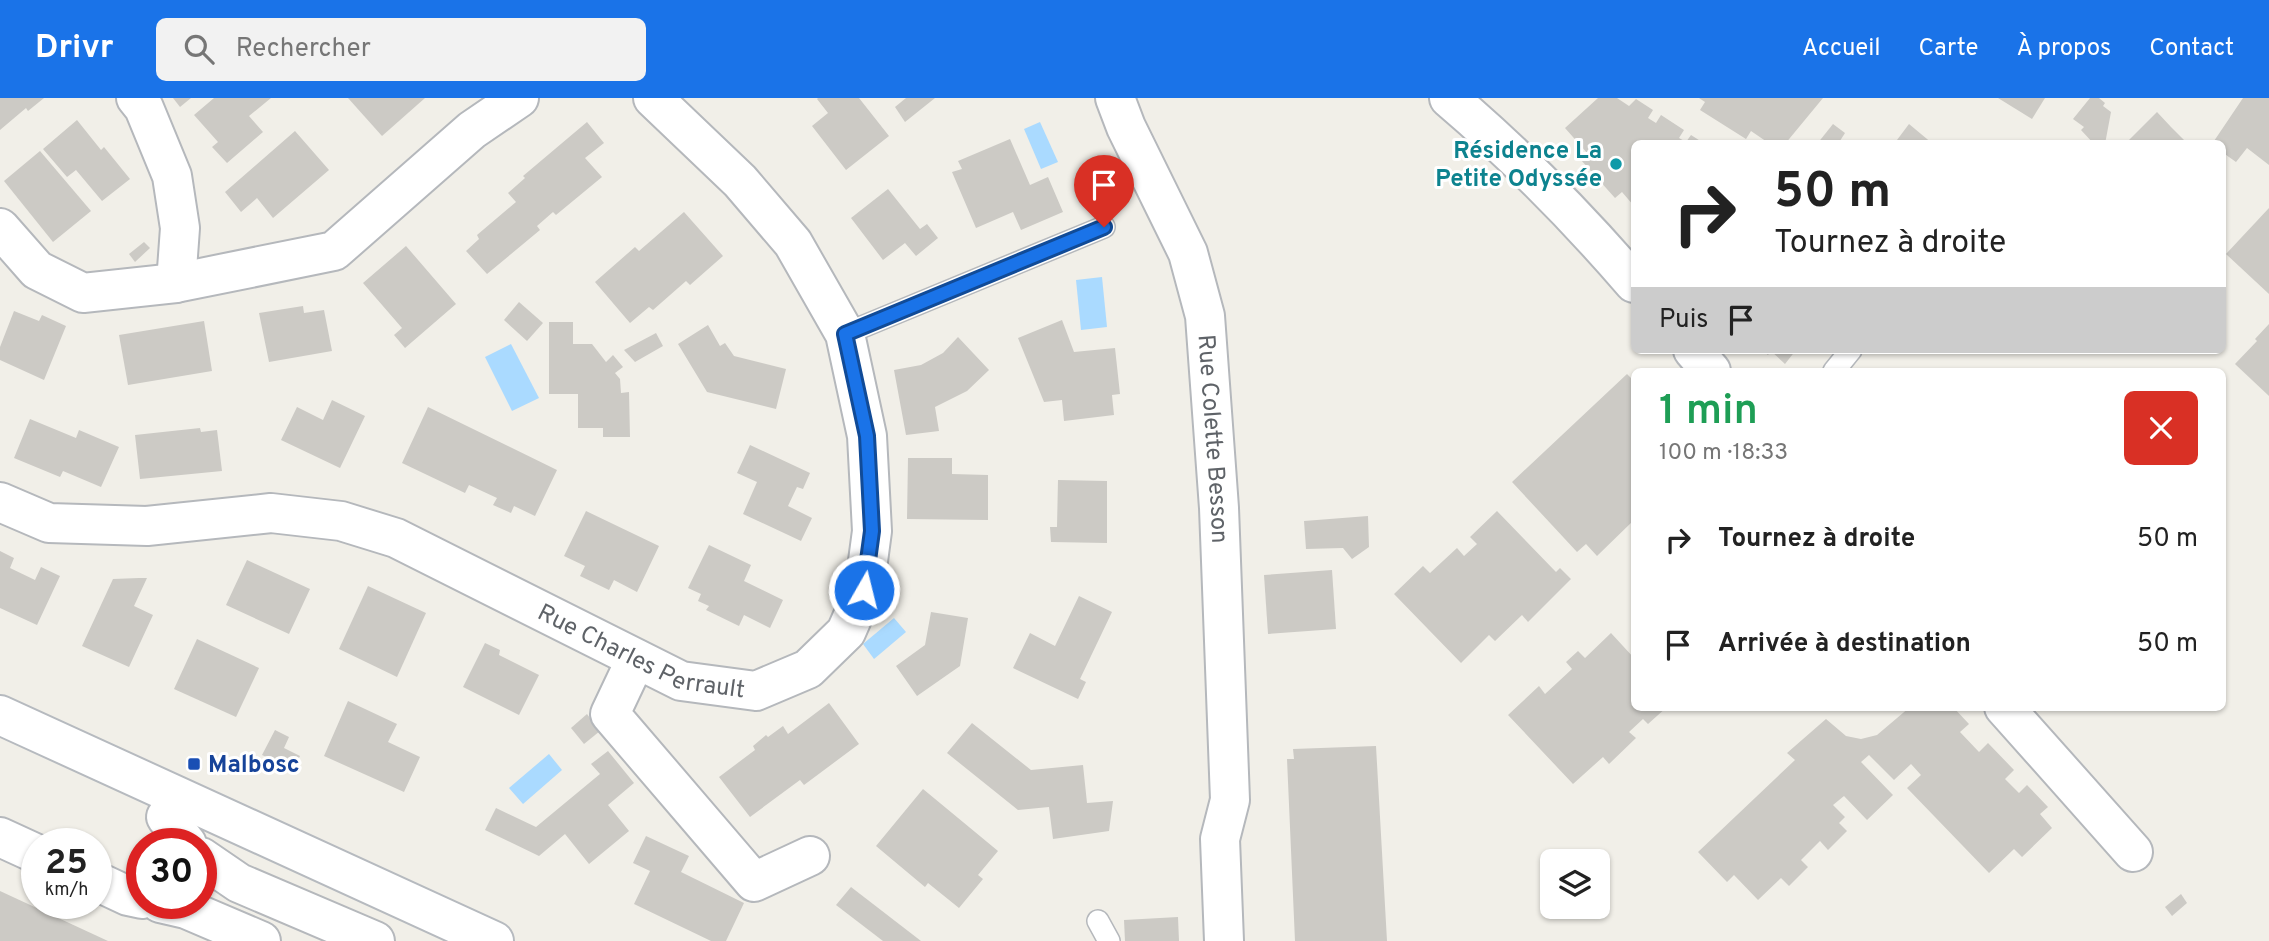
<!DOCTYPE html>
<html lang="fr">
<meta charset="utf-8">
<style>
:root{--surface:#fff;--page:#f2f2f2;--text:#222;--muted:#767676;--accent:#1a73e8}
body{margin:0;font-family:Overpass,sans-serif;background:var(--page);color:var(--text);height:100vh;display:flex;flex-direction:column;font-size:26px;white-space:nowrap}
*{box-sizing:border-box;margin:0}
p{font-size:23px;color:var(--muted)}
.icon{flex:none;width:38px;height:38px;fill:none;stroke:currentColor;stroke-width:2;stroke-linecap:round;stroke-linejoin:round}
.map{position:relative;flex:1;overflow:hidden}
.panel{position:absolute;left:1631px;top:270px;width:595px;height:343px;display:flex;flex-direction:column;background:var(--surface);border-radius:10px;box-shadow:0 2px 5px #0004}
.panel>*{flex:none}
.top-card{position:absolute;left:1631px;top:42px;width:595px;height:214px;border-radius:10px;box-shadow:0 2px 5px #0004;background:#fff;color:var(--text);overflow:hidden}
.buttons{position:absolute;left:1540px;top:751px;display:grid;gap:14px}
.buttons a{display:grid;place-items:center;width:70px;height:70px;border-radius:10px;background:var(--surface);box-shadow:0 2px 5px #0004;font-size:35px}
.speed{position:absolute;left:21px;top:730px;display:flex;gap:14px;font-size:35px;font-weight:700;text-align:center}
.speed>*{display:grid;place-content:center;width:91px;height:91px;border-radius:50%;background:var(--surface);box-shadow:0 2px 5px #0004;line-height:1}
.speed small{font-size:18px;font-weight:400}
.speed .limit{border:10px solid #d22;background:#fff;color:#111}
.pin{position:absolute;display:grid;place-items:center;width:60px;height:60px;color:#fff;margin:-72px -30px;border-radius:50% 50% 50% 0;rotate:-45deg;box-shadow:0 0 7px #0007}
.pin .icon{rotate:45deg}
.me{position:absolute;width:77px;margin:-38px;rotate:8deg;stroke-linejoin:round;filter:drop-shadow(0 0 5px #0008)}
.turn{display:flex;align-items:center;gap:24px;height:147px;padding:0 28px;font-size:32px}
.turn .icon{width:91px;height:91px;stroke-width:2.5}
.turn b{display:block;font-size:49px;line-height:60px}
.then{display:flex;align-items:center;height:66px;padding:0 28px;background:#0003;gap:14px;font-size:26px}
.round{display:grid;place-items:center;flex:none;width:74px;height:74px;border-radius:10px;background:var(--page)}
.headline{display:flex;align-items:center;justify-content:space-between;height:119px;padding:0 28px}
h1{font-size:42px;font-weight:600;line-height:52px;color:#1e9e55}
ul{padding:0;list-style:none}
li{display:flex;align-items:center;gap:21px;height:105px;padding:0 28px}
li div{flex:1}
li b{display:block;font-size:26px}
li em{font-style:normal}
header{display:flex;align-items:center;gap:42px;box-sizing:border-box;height:98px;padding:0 35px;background:var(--accent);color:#fff}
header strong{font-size:33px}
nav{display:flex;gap:38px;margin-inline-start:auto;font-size:24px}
.search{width:490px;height:63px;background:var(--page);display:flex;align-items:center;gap:18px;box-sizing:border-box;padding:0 24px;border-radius:10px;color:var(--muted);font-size:26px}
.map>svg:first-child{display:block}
.water{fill:#aadaff}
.building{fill:#cccac5}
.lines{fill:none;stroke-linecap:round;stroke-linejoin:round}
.lane-casing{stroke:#b5b8bc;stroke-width:24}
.street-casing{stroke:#b5b8bc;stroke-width:42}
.secondary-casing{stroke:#b6babf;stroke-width:42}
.lane{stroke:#fff;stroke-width:21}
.street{stroke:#fff;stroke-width:38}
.secondary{stroke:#fff;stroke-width:38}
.route-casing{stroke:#114b97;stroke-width:18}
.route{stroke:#1a73e8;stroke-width:12}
.culture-dot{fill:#0f9aa8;stroke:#fff;stroke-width:2.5}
.transit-dot{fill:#1a4fb4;stroke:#fff;stroke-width:2.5}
.labels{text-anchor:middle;stroke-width:6;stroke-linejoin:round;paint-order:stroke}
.culture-label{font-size:24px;font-weight:bold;fill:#0d838f;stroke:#fff;text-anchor:end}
.street-label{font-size:24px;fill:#5f6368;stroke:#fff}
.transit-label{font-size:24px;font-weight:bold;fill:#164399;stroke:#fff;text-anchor:start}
</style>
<header>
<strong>Drivr</strong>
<div class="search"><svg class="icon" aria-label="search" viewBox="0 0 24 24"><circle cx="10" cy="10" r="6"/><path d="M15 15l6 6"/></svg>Rechercher</div>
<nav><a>Accueil</a><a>Carte</a><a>À propos</a><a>Contact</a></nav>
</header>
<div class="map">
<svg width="2269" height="843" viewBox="0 0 2269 843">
<rect width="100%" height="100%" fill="#f1efe8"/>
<g class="water">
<polygon points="1040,24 1058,64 1041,71 1024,31"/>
<polygon points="1102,179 1107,229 1081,232 1076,182"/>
<polygon points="511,246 539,300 512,313 485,259"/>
<polygon points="894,520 906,534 874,561 863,546"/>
<polygon points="549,656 562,672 523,706 509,690"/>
</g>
<g class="building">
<polygon points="0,0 44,0 28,13 26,10 0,32"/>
<polygon points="173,0 191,0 180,9"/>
<polygon points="214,0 271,0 249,18 263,34 227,65 212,49 218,44 194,17"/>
<polygon points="348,0 425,0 382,38"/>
<polygon points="818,0 859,0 889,38 846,72 812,28 828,15 817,1"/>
<polygon points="906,0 935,0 905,24 895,9"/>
<polygon points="1598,0 1617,0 1629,8 1636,1 1653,12 1648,20 1656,25 1661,17 1684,32 1679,40 1686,44 1691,37 1705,46 1634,46 1634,108 1622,94 1615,100 1581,62 1588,56 1565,30"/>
<polygon points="1699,0 1823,0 1785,46 1770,46 1751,33 1746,41 1700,12 1705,4"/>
<polygon points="1998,0 2045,0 2032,21"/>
<polygon points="2090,0 2099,0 2105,5 2103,8 2111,14 2105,46 2094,46 2081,32 2084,29 2073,21"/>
<polygon points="2243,0 2269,0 2269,67 2247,50 2236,64 2222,54 2222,46 2212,46"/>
<polygon points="2157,14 2171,29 2188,46 2132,46 2129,42"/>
<polygon points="77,22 101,52 104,49 130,81 102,103 76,72 67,79 43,51"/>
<polygon points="587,24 604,45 585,60 602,79 556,117 553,114 537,128 540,132 487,176 466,153 479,141 477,137 516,104 508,95 525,80 523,78"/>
<polygon points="1833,26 1845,35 1838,46 1817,46"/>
<polygon points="1909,26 1933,46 1894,46"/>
<polygon points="295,33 329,72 273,120 257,100 241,114 225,94"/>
<polygon points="1010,41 1030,87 1048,79 1063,114 1021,132 1013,114 976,130 952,74 962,71 958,63"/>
<polygon points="40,53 91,113 53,144 4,83"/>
<polygon points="888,91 920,131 927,126 938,140 916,158 905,145 883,162 851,120"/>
<polygon points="2269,110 2269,196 2226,156"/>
<polygon points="684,114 723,158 690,187 686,183 653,212 649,209 630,225 595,184 635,149 639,153"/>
<polygon points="144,144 150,150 135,164 129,156"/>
<polygon points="406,148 456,206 405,250 394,237 402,230 363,185"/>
<polygon points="519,204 543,225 527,243 504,222"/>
<polygon points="303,208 304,215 324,212 332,253 269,264 259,215"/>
<polygon points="14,213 39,223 42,217 66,228 44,282 0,262 0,249"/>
<polygon points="1062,222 1074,254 1115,250 1120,296 1112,297 1114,317 1064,323 1062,302 1044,304 1018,240"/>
<polygon points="204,223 212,273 128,287 119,237"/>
<polygon points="549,224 573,224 573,246 592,246 606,264 613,257 623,269 615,275 620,281 621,295 629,294 630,339 603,339 603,330 578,330 578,296 549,296"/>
<polygon points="2269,226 2269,298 2235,266 2257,243 2255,241"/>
<polygon points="708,227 720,248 725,245 734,258 786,271 776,311 707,294 678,246"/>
<polygon points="656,235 663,248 635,264 624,252"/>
<polygon points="958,239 989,272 967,293 935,309 939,333 906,337 894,272 921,267 943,255"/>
<polygon points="1761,252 1796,252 1785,266 1771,253 1768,257"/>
<polygon points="1627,276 1634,283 1634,422 1597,458 1586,446 1577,454 1512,384"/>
<polygon points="332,302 365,318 340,370 281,342 297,309 323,322"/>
<polygon points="428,309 557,372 535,418 514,408 511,415 493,407 497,400 469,387 465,395 402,365"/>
<polygon points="30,321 76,340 79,332 119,349 101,389 63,373 60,379 14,360"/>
<polygon points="200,330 201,334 217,332 222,373 140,381 135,337"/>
<polygon points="750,347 810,375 803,391 797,389 788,408 812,420 801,443 743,416 757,384 737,375"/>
<polygon points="908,360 952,360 952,376 988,377 988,422 907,421"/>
<polygon points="1058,382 1107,383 1107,445 1051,444 1050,429 1057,429"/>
<polygon points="586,413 659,448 637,494 614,482 609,492 580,478 585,468 564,458"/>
<polygon points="1497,413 1556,474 1560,470 1571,481 1528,524 1522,517 1495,543 1489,537 1461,565 1394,496 1423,468 1430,475 1457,450 1464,458 1477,446 1470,439"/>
<polygon points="1368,418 1369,449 1352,461 1343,450 1306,451 1304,423"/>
<polygon points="709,447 751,467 744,483 783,502 770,530 744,517 739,528 706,512 709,508 698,503 701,496 688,490"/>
<polygon points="0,453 14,460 10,470 35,482 41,469 60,478 37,527 0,510"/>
<polygon points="247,462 310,491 289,536 226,507"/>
<polygon points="1332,472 1336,531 1268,536 1264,477"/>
<polygon points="139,480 147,480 134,508 153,517 129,569 82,548 113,481"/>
<polygon points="368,488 426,515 397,579 339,551"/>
<polygon points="1079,498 1112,514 1080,581 1086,584 1078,601 1013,570 1030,535 1055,548"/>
<polygon points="931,514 968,520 960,568 917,598 896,568 925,547"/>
<polygon points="1611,535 1634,560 1634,609 1667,609 1648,626 1643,621 1629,634 1636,640 1609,666 1603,659 1573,686 1508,617 1539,588 1545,596 1572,571 1566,564 1578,553 1585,560"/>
<polygon points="197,541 259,570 236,619 174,591"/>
<polygon points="485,545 500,552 499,557 539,577 519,617 463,589"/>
<polygon points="348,603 397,626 388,644 420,659 404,694 324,658"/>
<polygon points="829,605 859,646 804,687 800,682 750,719 719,679 755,652 753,648 766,637 768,639 783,628 788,636"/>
<polygon points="1910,609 1953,609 1969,626 1960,634 1979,654 1988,645 2014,672 2005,681 2019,695 2027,687 2048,709 2040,716 2052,730 2022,759 2014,751 1989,775 1907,690 1921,677 1911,666 1894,682 1869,657 1861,664 1893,697 1867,722 1844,698 1833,707 1845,719 1839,725 1847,733 1828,752 1820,743 1801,762 1808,769 1789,788 1781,780 1758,802 1734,777 1727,784 1698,754 1795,662 1787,655 1826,621 1846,638 1861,641 1877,637"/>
<polygon points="587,616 600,633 584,646 571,630"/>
<polygon points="972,625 1031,672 1083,667 1087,705 1113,703 1109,733 1053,741 1049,709 1018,712 947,655"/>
<polygon points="275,632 289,639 284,650 300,658 293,671 262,657"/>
<polygon points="1376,648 1387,843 1295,843 1287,661 1294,661 1293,651"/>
<polygon points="608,653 634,685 608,707 629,733 589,766 565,736 539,758 485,732 496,710 536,729 600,676 591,666"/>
<polygon points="923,691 998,753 978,777 983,781 959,810 928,785 925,789 876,748"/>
<polygon points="646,738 689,758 681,774 744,805 726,843 711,843 634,806 650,773 633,765"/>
<polygon points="851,789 921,843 883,843 836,807"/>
<polygon points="0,793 108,843 0,843"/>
<polygon points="2181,796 2187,805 2172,818 2165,809"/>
<polygon points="1178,819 1179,843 1125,843 1124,822"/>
</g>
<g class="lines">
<defs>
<g id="lane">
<polyline points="845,236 1104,129"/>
<polyline points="1834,273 1851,252"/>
<polyline points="1098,823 1109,843"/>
</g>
<g id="street">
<polyline points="136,0 144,10 172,78 180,130 176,185"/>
<path id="s1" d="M1115,0L1126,29L1188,155L1205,218L1219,410L1230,702L1220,741L1224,843"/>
<path d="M1449,0C1516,57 1577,119 1634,185"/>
<polyline points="0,130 37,172 83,195 176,185 334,153 472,32 519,0"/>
<polyline points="1693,252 1711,273"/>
<path id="s2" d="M0,404L49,425L147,428L271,415L341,423L396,440L681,583L756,593L808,571L846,534L864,493L872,433L867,338L845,236L793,145L740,83L653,0"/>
<polyline points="636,561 610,616 754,784 810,758"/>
<polyline points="2004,609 2133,754"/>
<polyline points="166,719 187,746"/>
<polyline points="0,739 37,756"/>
<polyline points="201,759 239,785 375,843"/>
<polyline points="96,783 128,798 142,801"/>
<polyline points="160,805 186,811 261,843"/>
</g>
<polyline id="secondary" points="0,617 494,843"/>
</defs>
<use href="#lane" class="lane-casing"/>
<use href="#street" class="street-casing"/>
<use href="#secondary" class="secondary-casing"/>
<use href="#lane" class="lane"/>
<use href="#street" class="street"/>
<use href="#secondary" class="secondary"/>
</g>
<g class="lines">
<defs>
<polyline id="route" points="864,492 872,433 867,338 845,236 1104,129"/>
</defs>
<use href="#route" class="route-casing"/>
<use href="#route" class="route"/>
</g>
<circle class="culture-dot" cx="1616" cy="66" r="7"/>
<rect class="transit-dot" x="187" y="659" width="14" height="14" rx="3.5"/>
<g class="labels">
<g class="culture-label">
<text x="1602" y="60">Résidence La<tspan x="1602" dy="28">Petite Odyssée</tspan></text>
</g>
<g class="street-label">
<text dy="8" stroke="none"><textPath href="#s1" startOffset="360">Rue Colette Besson</textPath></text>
<text dy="8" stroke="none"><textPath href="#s2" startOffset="676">Rue Charles Perrault</textPath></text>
</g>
<g class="transit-label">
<text x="208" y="674">Malbosc</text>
</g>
</g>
</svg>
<div class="buttons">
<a><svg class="icon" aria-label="layers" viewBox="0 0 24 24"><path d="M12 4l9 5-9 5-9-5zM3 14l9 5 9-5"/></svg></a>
</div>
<div class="speed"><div>25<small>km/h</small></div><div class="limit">30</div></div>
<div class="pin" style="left:1104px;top:129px;background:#d93025"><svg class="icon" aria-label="arrive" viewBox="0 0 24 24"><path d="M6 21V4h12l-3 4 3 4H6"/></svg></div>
<svg class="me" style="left:864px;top:492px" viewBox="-20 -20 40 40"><circle r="17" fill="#1a73e8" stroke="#fff" stroke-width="3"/><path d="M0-11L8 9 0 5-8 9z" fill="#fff"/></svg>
<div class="top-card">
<div class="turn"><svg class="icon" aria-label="right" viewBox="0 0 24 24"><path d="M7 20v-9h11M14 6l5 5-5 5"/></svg><div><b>50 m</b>Tournez à droite</div></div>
<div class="then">Puis<svg class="icon" aria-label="arrive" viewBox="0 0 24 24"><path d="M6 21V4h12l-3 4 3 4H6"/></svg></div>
</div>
<section class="panel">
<div class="headline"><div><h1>1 min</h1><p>100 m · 18:33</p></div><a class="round" style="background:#d93025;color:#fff"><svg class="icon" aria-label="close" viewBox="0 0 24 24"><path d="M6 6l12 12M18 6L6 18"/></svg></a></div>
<ul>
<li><svg class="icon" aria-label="right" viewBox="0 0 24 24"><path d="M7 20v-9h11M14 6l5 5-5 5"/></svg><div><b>Tournez à droite</b></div><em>50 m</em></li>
<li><svg class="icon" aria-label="arrive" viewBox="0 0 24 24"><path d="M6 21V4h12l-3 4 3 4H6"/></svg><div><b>Arrivée à destination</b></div><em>50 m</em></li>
</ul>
</section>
</div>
